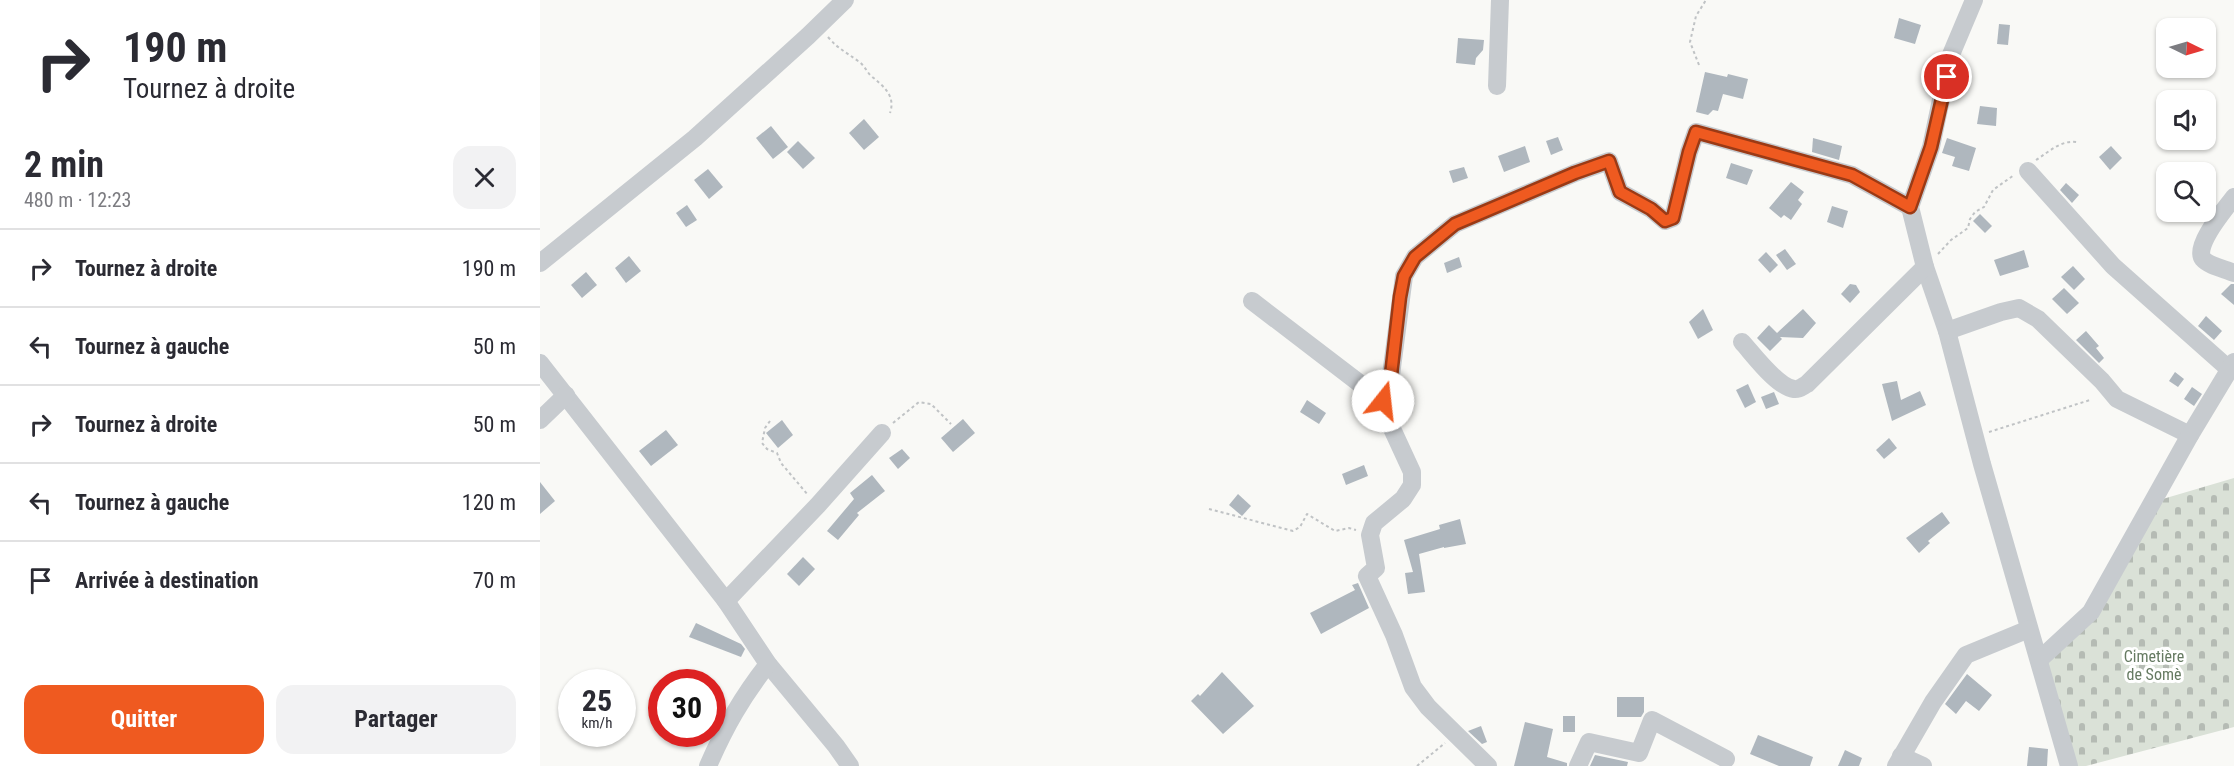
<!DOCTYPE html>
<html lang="fr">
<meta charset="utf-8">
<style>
:root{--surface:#fff;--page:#f2f2f3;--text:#2b2b33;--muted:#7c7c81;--line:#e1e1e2;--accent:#ef5a20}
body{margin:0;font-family:"Roboto Condensed",sans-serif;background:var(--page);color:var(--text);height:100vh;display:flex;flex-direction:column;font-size:22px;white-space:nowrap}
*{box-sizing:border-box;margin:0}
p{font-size:20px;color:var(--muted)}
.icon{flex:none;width:33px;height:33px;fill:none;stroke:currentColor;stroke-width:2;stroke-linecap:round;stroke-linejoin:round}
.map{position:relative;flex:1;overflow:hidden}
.side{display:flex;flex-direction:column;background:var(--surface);width:540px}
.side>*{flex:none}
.guide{background:#fff;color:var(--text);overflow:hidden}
.needle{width:39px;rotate:95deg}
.fabs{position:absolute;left:1616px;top:18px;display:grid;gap:12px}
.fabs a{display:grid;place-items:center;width:60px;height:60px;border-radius:12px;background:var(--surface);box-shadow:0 2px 4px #0004;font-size:30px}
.speed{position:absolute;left:18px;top:669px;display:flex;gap:12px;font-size:30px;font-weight:700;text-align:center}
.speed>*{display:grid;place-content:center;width:78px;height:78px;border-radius:50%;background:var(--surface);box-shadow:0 2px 4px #0004;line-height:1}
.speed small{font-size:15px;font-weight:400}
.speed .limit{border:9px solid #d22;background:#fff;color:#111}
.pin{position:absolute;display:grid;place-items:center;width:51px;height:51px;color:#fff;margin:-26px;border:3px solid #fff;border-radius:50%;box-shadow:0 2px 6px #0007}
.me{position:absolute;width:66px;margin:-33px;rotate:16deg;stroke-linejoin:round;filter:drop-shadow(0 0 4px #0008)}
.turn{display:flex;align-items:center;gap:21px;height:126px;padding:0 24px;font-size:27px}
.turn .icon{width:78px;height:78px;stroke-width:2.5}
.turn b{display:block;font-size:42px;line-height:51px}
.round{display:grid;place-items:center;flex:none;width:63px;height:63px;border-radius:18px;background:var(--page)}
.summary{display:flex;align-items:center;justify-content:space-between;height:102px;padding:0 24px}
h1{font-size:36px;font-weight:700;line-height:45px}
.cta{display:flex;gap:12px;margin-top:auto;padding:12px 24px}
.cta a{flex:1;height:69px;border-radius:18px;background:var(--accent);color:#fff;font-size:24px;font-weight:700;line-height:69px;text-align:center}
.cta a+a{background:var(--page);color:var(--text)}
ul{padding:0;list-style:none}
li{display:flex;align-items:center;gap:18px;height:78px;padding:0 24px;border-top:2px solid var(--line)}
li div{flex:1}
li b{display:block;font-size:22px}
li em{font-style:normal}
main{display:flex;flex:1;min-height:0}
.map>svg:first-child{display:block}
.cemetery{fill:url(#cemetery-stones)}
.building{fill:#afb7be}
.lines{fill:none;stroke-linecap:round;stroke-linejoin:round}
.path{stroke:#c0c3c5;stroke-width:2;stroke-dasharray:3 3;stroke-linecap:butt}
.minor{stroke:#c7cbcf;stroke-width:18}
.route-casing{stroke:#9b3a15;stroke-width:15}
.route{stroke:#ef5a20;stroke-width:10}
.labels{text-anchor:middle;stroke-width:6;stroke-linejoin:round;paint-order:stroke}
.park-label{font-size:16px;fill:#657a61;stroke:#fff}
</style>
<main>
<section class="side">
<div class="guide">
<div class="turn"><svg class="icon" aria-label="right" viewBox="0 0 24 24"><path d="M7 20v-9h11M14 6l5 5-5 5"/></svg><div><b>190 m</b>Tournez à droite</div></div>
</div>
<div class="summary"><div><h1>2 min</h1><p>480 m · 12:23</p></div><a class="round"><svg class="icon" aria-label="close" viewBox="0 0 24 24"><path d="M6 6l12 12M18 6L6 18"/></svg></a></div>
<ul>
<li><svg class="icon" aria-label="right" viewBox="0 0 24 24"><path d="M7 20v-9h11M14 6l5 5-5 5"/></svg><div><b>Tournez à droite</b></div><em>190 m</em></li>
<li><svg class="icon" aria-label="left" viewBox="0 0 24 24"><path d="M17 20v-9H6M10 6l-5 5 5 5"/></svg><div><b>Tournez à gauche</b></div><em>50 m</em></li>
<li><svg class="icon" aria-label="right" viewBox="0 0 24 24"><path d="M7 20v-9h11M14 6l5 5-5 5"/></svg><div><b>Tournez à droite</b></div><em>50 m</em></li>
<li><svg class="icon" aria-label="left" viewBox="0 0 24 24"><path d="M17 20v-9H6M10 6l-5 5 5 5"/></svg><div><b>Tournez à gauche</b></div><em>120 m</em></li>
<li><svg class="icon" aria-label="arrive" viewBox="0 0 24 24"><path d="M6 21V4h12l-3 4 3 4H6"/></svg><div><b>Arrivée à destination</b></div><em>70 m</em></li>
</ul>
<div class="cta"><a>Quitter</a><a>Partager</a></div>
</section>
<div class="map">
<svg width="1694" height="766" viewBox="0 0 1694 766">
<defs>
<pattern id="cemetery-stones" width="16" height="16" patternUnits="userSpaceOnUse" patternTransform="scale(1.5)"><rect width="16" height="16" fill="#dae1d7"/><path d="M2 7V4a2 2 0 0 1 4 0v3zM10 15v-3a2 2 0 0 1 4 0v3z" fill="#b5bbb4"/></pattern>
</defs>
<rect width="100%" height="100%" fill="#f9f9f6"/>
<polygon class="cemetery" points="1694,478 1694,727 1546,766 1535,766 1503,661 1552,613 1616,501"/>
<g class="building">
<polygon points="1359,18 1381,25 1375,44 1354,38"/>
<polygon points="1459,24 1470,25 1468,45 1457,44"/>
<polygon points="918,38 944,40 943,50 936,58 935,65 916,63"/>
<polygon points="1165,72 1187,77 1188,74 1208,79 1203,99 1183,94 1178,111 1173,110 1168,115 1156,112"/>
<polygon points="1440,106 1457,108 1456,126 1437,124"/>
<polygon points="324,119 339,137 324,150 309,133"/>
<polygon points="231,126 248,147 233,159 216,138"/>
<polygon points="1018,137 1023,150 1011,155 1006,141"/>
<polygon points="1273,138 1302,146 1299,160 1272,152"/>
<polygon points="1407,138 1436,148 1429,171 1412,166 1415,157 1402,153"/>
<polygon points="258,141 275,158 263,169 247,152"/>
<polygon points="985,146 990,162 964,172 958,156"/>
<polygon points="1571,146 1582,158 1570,170 1559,157"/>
<polygon points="1191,163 1213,170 1207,185 1186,178"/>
<polygon points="924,167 928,178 913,183 909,171"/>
<polygon points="168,169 183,187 169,199 154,180"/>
<polygon points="1251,182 1264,192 1258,200 1262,204 1251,220 1244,215 1241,218 1229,208"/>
<polygon points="1526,183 1539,195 1532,203 1520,190"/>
<polygon points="147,205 157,220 146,227 136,213"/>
<polygon points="1292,206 1308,211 1303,228 1287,222"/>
<polygon points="1440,214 1452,226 1445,233 1433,221"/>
<polygon points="1245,249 1256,264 1247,270 1236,255"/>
<polygon points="1484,250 1489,267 1460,276 1454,260"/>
<polygon points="1226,252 1238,265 1230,273 1218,260"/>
<polygon points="89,256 101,271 86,283 75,268"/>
<polygon points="919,257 922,267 907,273 904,263"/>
<polygon points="1533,266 1545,279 1534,290 1521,277"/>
<polygon points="46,272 57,285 42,298 31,285"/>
<polygon points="1310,284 1316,285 1320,292 1310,303 1301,294"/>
<polygon points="1691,284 1694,284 1694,305 1681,294"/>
<polygon points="1524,288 1539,303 1527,314 1512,299"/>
<polygon points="1163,309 1173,330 1158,339 1149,322"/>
<polygon points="1263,309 1276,323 1263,338 1240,337 1242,339 1230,351 1217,338 1229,325 1237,333"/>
<polygon points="1666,316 1682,331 1674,340 1658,326"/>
<polygon points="1546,331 1559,346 1556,348 1564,358 1559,363 1536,340"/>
<polygon points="1635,372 1644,379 1638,387 1629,381"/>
<polygon points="1357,381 1361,400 1380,391 1386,405 1352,421 1342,384"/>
<polygon points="1208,384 1216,402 1205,408 1196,390"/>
<polygon points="1652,387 1662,394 1654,406 1644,399"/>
<polygon points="1234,392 1239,404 1226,409 1221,397"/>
<polygon points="767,400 786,413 779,424 760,412"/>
<polygon points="423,419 435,433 413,452 401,438"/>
<polygon points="242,420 253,435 238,448 226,433"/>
<polygon points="126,430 138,445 111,466 99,451"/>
<polygon points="1349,438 1357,448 1344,459 1336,450"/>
<polygon points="362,449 370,458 358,469 349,458"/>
<polygon points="824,465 828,476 806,485 802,474"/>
<polygon points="332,475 345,491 317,513 319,515 298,540 287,531 314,499 310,493"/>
<polygon points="0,482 15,501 0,514"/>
<polygon points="698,494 711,506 702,516 689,505"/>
<polygon points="1402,512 1410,523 1388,541 1390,543 1379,553 1366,538"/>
<polygon points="920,519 926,544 904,548 904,547 879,554 885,592 868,594 865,573 873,572 864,540 900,529 899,525"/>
<polygon points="263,557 275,569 259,586 247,574"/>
<polygon points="818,583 829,608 781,634 770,613 815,590 812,585"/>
<polygon points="156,623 201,644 205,649 201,657 149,637"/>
<polygon points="682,672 714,706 683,734 651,701 658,694 660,696"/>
<polygon points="1427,674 1452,695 1439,711 1426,701 1416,714 1405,704"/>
<polygon points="1077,697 1104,697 1104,712 1101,717 1077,717"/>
<rect x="1023" y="716" width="12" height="16"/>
<polygon points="985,722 1013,729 1007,757 1027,763 1027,766 974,766"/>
<polygon points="941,726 947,742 942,744 928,731"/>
<polygon points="1218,735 1273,757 1270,766 1239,766 1210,754"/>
<polygon points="1489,747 1508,749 1507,766 1487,766"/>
<polygon points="1305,750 1322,758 1319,766 1298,766"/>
<polygon points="1055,755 1088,762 1087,766 1050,766"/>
</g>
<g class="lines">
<g class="path">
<path d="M288,37C298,49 306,52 318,61C323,64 326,70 330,75C343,86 356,95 350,113"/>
<polyline points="1159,65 1150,42 1156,16 1166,0"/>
<path d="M1496,160C1510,151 1521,140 1537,142"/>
<polyline points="1398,254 1411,240 1428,228 1430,219 1435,212 1444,207 1453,190 1474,175"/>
<polyline points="230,421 225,428 222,443 227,449 237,453 241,463 268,495"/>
<polyline points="353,423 379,402 391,404 411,424"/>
<polyline points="1449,432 1550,400"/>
<polyline points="669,509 753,531 760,527 767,514 795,531 809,528 816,530"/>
<polyline points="877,766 905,743"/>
</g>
<g class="minor">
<polyline points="1434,0 1410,57 1391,147 1370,207 1385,267 1407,331 1442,464 1529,766"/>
<polyline points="957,86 960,0"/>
<polyline points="1488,171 1573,266 1689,369"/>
<path d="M1694,197C1686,208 1653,246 1663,259C1669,266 1685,269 1694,273"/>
<polyline points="0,263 155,138 268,36 305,0"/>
<polyline points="712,301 827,389 848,420 872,472 872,485 863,499 834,523 830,535 836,568 827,576 854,635 873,687 888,707 948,766"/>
<polyline points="1407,331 1461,312 1479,308 1498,319 1562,381 1577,399 1650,435"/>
<path d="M1202,342C1213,354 1237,387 1254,389C1259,390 1263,386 1267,384L1385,267"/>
<polyline points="0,363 186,601 228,664 296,746 310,766"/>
<polyline points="842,408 851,375 864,276 875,257 915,224 1035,173 1069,161 1080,192 1111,209 1125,221 1133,218 1149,152 1156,132 1312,175 1370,207"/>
<polyline points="0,420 26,395"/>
<polyline points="186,601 278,505 342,433"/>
<polyline points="1499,660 1551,612 1650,435 1694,362"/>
<polyline points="1361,756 1383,766"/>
<path d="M168,766C185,727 202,697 228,664"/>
<polyline points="1038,766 1049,742 1099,753 1112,720 1186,759"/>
<polyline points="1356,766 1393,702 1426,655 1489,629"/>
</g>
</g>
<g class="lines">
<defs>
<polyline id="route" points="843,401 851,375 860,297 864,276 875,257 915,224 1035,173 1069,161 1080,192 1111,209 1125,221 1133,218 1149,152 1156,132 1312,175 1370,207 1391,147 1407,77"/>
</defs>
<use href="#route" class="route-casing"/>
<use href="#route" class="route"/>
</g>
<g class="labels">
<g class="park-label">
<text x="1614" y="662">Cimetière<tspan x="1614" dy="18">de Somè</tspan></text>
</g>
</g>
</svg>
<div class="fabs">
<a><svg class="needle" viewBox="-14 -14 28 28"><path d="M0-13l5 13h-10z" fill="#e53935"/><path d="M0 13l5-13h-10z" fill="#7c7c81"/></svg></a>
<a><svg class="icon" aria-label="sound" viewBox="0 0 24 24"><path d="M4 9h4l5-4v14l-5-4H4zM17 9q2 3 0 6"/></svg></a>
<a><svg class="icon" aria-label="search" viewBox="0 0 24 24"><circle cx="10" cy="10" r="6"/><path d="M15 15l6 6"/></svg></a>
</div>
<div class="speed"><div>25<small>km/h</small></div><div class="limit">30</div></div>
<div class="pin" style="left:1407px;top:77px;background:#d93025"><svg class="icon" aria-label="arrive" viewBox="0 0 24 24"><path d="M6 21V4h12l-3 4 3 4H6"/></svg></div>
<svg class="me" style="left:843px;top:401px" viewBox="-20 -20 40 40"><circle r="19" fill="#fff"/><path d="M0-13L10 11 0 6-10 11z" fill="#ef5a20"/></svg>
</div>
</main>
